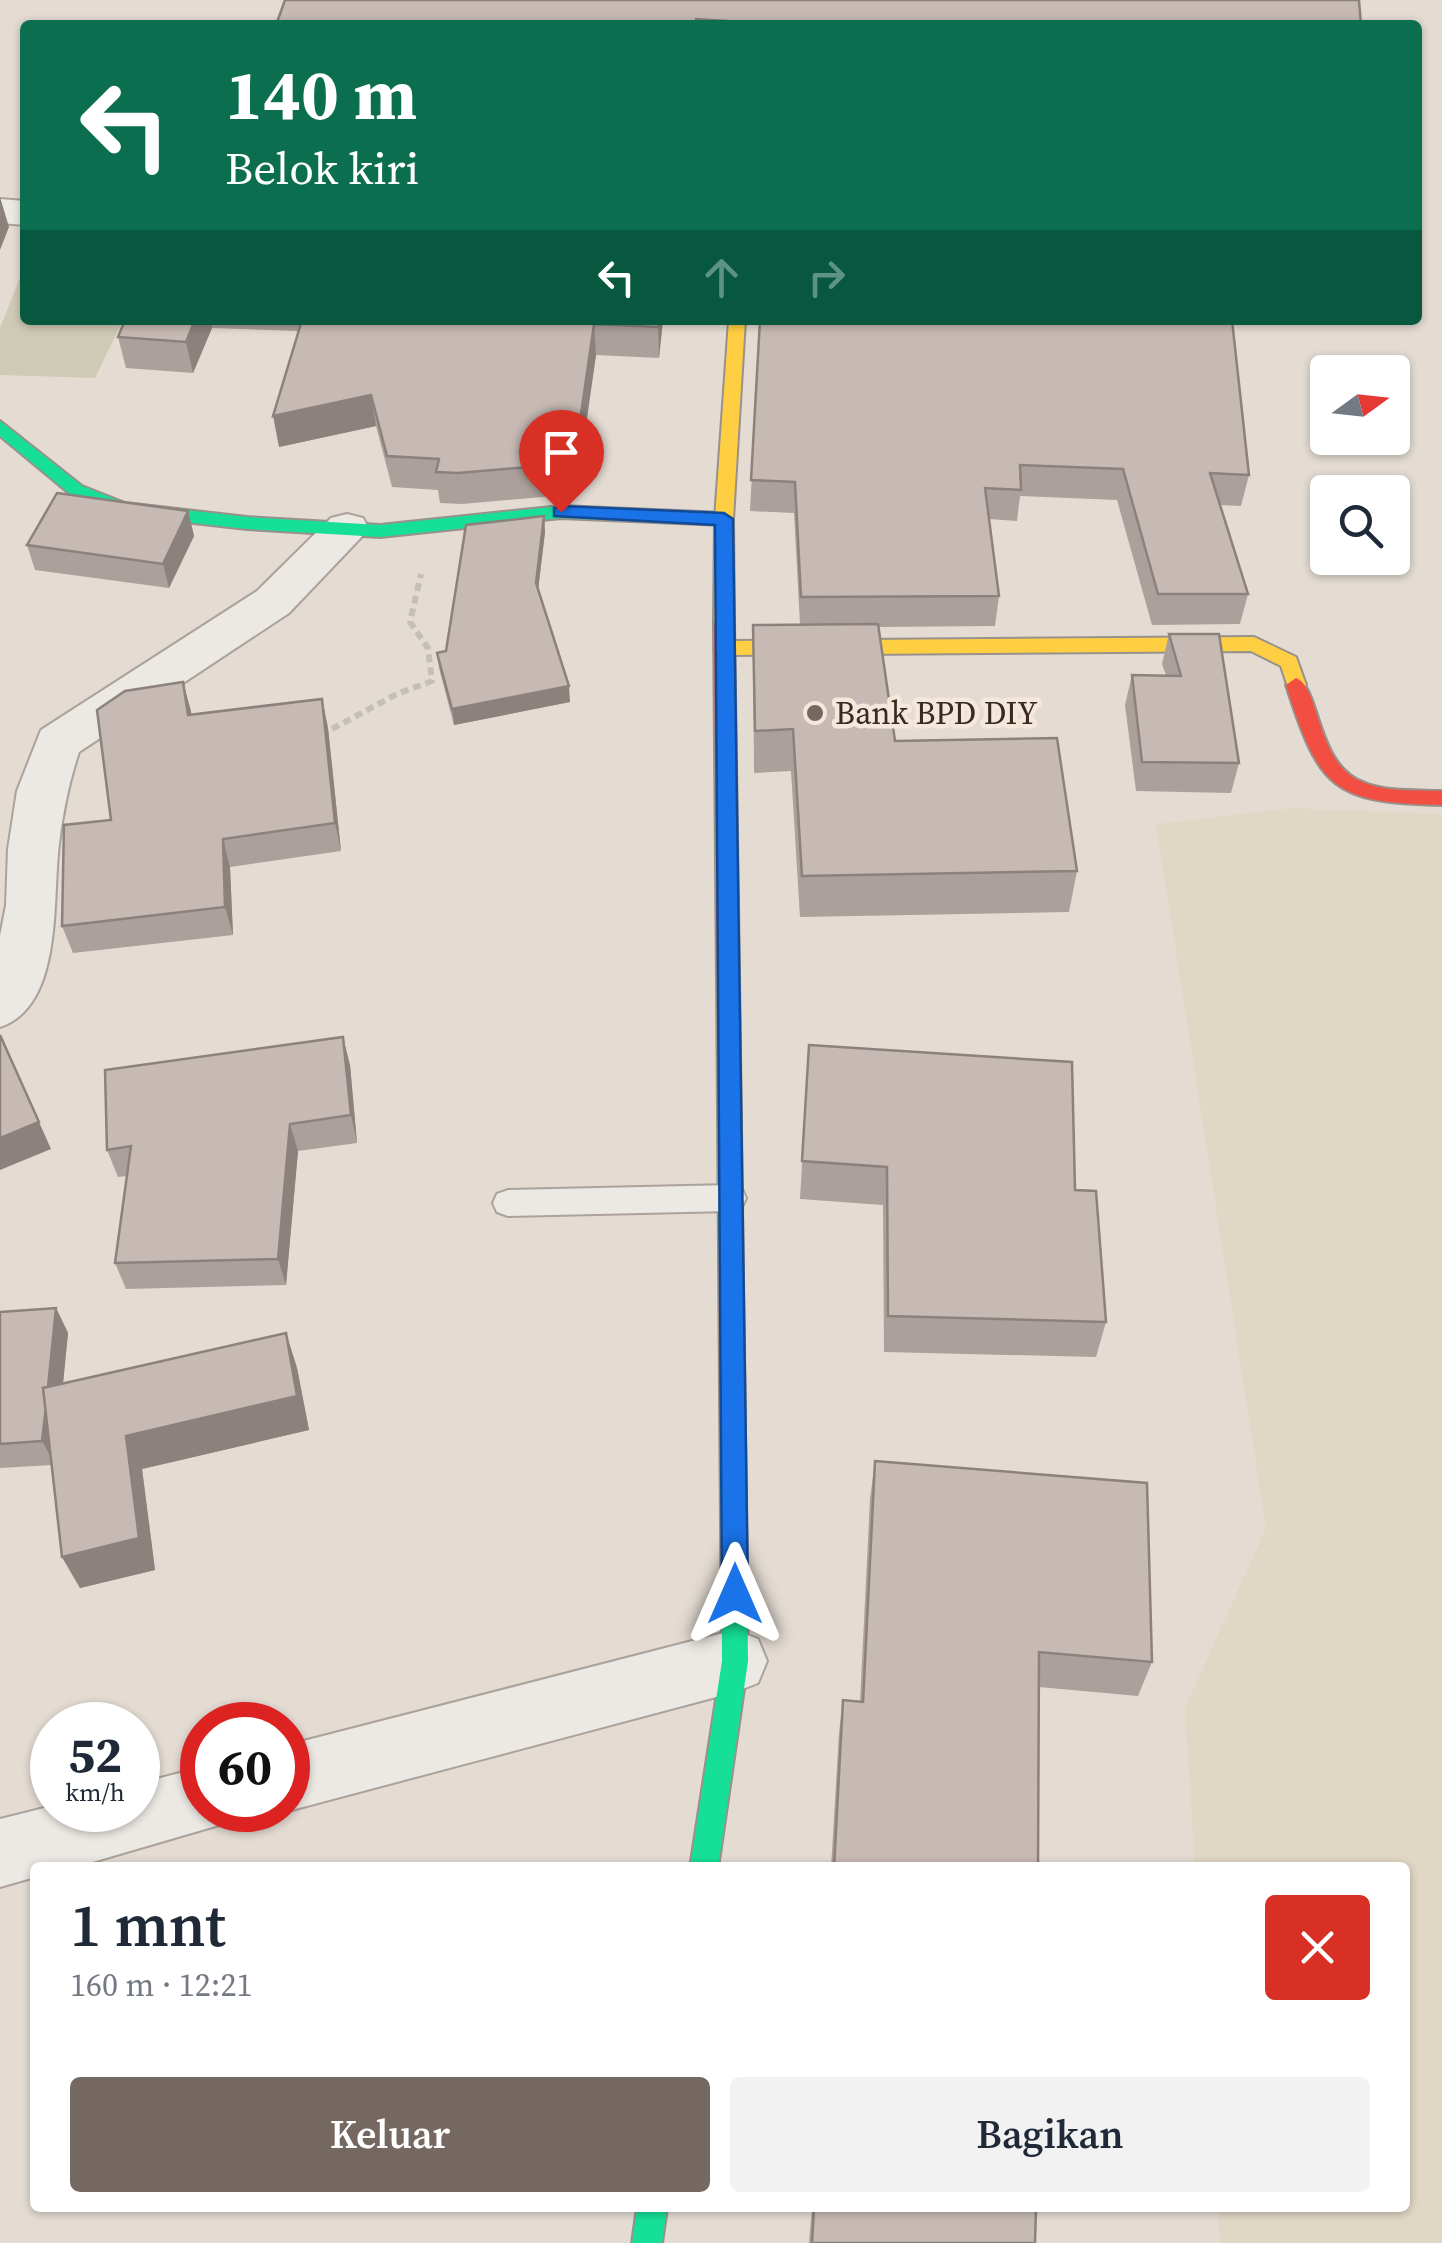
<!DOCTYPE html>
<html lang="id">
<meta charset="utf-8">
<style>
:root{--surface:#fff;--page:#f2f2f3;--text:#1f2937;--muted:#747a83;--accent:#746861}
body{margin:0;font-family:"Source Serif 4",serif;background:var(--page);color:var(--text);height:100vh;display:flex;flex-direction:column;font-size:38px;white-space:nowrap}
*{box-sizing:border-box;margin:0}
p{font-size:32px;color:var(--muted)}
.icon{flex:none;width:55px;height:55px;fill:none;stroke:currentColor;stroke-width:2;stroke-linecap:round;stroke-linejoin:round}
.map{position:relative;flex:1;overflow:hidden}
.details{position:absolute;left:30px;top:1862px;width:1380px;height:350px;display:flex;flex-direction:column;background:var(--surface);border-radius:10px;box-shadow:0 2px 8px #0004}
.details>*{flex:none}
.top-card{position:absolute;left:20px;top:20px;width:1402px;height:305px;border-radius:10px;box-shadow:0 2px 8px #0004;background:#0b6e4f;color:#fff;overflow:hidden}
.needle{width:65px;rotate:75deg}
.tools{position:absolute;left:1310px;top:355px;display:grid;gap:20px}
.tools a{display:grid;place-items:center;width:100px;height:100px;border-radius:10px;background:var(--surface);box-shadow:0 2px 8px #0004;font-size:50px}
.speed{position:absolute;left:30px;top:1702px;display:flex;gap:20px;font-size:50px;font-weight:700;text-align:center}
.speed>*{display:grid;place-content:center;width:130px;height:130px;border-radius:50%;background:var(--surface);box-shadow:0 2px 8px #0004;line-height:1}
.speed small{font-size:25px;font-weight:400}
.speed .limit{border:15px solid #d22;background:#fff;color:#111}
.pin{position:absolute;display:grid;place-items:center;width:85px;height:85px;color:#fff;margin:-102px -42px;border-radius:50% 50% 50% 0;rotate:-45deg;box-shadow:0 0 10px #0007}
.pin .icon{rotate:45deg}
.me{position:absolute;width:110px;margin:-55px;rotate:0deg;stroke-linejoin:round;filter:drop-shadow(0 0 8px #0008)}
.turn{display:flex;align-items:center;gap:35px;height:210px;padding:0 40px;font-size:45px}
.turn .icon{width:130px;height:130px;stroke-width:2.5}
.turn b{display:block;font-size:70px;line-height:85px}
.lanes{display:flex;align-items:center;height:95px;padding:0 40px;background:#0003;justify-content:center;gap:50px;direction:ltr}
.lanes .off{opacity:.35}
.round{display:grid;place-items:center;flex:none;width:105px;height:105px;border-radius:10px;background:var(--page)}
.head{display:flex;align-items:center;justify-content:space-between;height:170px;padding:0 40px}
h1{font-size:60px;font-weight:600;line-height:75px}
.primary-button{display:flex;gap:20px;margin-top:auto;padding:20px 40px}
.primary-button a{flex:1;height:115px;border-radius:10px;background:var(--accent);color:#fff;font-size:40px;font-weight:600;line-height:115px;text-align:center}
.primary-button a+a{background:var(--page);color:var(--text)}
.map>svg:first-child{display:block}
.farmland{fill:#e1d7c5}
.cemetery{fill:#cfcab6}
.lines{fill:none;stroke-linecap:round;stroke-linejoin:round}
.lane-casing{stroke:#aaa29b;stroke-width:4}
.street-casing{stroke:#aaa29b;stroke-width:4}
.fast-casing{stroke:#99918b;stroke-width:4}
.slow-casing{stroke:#99918b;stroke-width:4}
.jam-casing{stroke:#99918b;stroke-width:4}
.path{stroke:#c5bfba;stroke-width:6;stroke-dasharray:8 5;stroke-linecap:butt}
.lane{fill:#ece8e3;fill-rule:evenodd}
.street{fill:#ece8e3;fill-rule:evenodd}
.fast{fill:#16e098;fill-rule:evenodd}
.slow{fill:#ffcf43;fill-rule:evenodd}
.jam{fill:#f24e42;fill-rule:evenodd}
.wall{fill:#aba09b}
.shaded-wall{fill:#8b827e}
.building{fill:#c7bab4;stroke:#8b827e;stroke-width:2.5}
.route{fill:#1a73e8;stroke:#114b97;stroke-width:2.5}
.poi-dot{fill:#746861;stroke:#f3e8da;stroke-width:4}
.labels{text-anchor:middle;stroke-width:9;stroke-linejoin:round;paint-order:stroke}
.poi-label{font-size:32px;fill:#382a23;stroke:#f3e8da;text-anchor:start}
</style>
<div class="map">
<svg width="1442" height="2243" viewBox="0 0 1442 2243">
<rect width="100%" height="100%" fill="#e4dcd3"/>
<polygon class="farmland" points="1291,808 1442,814 1442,2243 1220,2243 1218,2208 1405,2208 1405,1868 1195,1867 1185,1708 1266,1528 1156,824"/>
<polygon class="cemetery" points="25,265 25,320 123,320 95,378 0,375 0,328"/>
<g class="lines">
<defs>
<polygon id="lane" points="731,1185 742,1189 746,1198 742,1207 731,1211 508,1216 497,1212 493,1203 497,1194 508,1190"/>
<g id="street">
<polygon points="0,199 25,201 25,225 0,223"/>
<path d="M347,514L363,518L369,529L289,613L79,752C69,782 63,812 59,844C52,897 64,1006 0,1027V936L6,905L8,849L17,791L41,730L257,591L331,518Z"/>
<polygon points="735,1630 758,1639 767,1661 758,1683 735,1692 288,1811 286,1810 288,1745"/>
<polygon points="202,1767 202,1810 231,1810 226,1823 72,1868 35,1868 35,1877 0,1887 0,1819 52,1806 52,1810 138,1810 138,1784"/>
</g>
<g id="fast">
<polygon points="0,421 82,486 125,503 247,517 380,525 561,506 724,513 733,519 724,525 561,518 380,537 247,529 122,515 70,494 0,436"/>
<polygon points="728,969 739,977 748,1661 718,1868 690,1868 722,1661 717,977"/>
<polygon points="637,2208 667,2208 662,2243 632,2243"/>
</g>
<g id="slow">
<polygon points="729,320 745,320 733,519 734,623 724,630 714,623 715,519"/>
<polygon points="1254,637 1296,657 1306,685 1303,690 1289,690 1281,666 1251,651 724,655 714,648 724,641"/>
</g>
<g id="jam">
<polygon points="724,616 734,623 739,977 728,985 717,977 714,623"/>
<path d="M1296,678C1321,687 1315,766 1365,783C1388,792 1417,790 1442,791V805C1332,803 1319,788 1286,685Z"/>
</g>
</defs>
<use href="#lane" class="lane-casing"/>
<use href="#street" class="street-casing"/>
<use href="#fast" class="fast-casing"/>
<use href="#slow" class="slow-casing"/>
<use href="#jam" class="jam-casing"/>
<polyline class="path" points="332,729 397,694 432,681 428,648 410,622 421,574"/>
<use href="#lane" class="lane"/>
<use href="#street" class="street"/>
<use href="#fast" class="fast"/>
<use href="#slow" class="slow"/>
<use href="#jam" class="jam"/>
</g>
<g class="wall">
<polygon points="285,0 1361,25 276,25"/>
<polygon points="125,320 594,321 663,320 659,358 596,355 576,494 462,504 440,503 438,490 392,487 376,426 279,447 298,331 212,328 193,373 126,368 118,337"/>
<polygon points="760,320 1249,475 1241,506 1220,505 1248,594 1240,624 1152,625 1117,500 1020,496 1017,521 989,519 999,596 995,626 878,627 895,741 1077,871 1069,912 800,917 791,771 754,773 753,625 800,624 794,513 750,511"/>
<polygon points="188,511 194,536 169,588 35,570 27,545"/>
<polygon points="544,516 545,532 538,590 570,702 454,725 439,668 437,653 446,651"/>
<polygon points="1169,634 1239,763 1231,793 1136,791 1125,705 1132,675 1166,675 1162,664"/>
<polygon points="322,699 328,728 341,851 230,867 233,935 73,953 62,926 111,820 192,715"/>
<polygon points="809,1045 1075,1190 1106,1322 1096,1357 884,1352 883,1205 800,1199"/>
<polygon points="350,1065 357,1143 298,1151 286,1285 126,1289 115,1263 127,1176 118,1177 107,1150"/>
<polygon points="56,1308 68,1333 63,1383 286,1333 297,1368 309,1430 142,1469 155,1570 80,1588 62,1557 52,1465 0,1468 0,1312"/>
<polygon points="875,1461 1152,1662 1138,1696 1039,1687 1038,1868 831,1868 839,1733 843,1700 860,1702 870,1499"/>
<polygon points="812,2208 1036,2208 1035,2243 809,2243"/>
</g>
<g class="shaded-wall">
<polygon points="0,197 9,227 0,250"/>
<polygon points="195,320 210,320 212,328 193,373 186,342"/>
<polygon points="659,320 663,320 659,358 658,327"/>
<polygon points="594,324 596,355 576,494 574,463"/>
<polygon points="371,395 376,426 279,447 273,416"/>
<polygon points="188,511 194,536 169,588 163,564"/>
<polygon points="544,516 545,532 537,599 536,583"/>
<polygon points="183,682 191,711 196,744 188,715"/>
<polygon points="569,686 570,702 454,725 452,709"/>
<polygon points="322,699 328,728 341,851 335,823"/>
<polygon points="223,839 230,867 233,935 225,907"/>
<polygon points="343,1037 350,1065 357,1143 351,1115"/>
<polygon points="39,1122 51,1149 0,1170 0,1138"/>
<polygon points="290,1124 298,1151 286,1285 278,1259"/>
<polygon points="56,1308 68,1333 55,1465 42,1441"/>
<polygon points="286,1333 297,1368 309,1430 142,1469 155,1570 80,1588 62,1557 126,1436"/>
</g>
<g class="building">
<polygon points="285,0 1359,0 1361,25 759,25 759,23 696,19 696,25 276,25"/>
<polygon points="125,320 195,320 186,342 118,337"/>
<polygon points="302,320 594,321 659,320 658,327 594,324 574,463 458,473 436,472 439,459 387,456 371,395 273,416"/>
<polygon points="760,320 1232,320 1249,475 1210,473 1248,594 1158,594 1123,469 1020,465 1021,490 985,488 999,596 801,597 795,482 751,480"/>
<polygon points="57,493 188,511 163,564 27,545"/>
<polygon points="544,516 536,583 569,686 452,709 437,653 446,651 466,525"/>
<polygon points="878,624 895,741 1057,738 1077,871 802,876 793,729 755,731 753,625"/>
<polygon points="1169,634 1219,634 1239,763 1142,762 1132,675 1181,676"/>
<polygon points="183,682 188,715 322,699 335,823 223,839 225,907 62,926 64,825 111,820 97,710 125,691"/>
<polygon points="0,1035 39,1122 0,1138"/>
<polygon points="343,1037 351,1115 290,1124 278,1259 115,1263 131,1146 107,1150 105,1070"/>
<polygon points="809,1045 1072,1062 1075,1190 1096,1191 1106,1322 888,1316 887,1167 802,1161"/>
<polygon points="56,1308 48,1387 43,1388 46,1407 42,1441 0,1444 0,1312"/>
<polygon points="286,1333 297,1396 126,1436 139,1538 62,1557 43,1388"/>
<polygon points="875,1461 1147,1483 1152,1662 1039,1652 1038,1868 834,1868 843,1700 863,1702"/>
<polygon points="814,2208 1036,2208 1035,2243 812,2243"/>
</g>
<polygon class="route" points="561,506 724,513 733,519 748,1594 744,1603 735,1606 726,1603 722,1594 715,525 554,516 554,508"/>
<circle class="poi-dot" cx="815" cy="713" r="10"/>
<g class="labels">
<g class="poi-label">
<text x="835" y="724">Bank BPD DIY</text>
</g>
</g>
</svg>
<div class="tools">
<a><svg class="needle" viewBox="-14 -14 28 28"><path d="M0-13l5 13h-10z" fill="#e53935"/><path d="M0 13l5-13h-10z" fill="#747a83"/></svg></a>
<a><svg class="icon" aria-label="search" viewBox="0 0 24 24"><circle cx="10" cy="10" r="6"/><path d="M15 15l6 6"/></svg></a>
</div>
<div class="speed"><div>52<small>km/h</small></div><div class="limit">60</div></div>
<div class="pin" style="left:561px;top:512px;background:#d93025"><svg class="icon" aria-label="arrive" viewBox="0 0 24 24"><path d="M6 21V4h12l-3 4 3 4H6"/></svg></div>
<svg class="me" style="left:735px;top:1594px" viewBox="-20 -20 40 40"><path d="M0-17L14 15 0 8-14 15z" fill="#1a73e8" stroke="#fff" stroke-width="4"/></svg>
<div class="top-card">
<div class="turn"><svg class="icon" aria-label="left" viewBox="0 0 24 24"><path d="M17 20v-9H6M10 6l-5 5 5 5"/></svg><div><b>140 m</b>Belok kiri</div></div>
<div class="lanes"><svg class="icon" aria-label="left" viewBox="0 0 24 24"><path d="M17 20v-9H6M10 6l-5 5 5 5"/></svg><svg class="icon off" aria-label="ahead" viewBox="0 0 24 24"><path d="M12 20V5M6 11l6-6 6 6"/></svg><svg class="icon off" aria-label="right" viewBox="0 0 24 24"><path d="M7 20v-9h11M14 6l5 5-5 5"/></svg></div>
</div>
<section class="details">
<div class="head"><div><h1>1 mnt</h1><p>160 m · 12:21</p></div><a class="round" style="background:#d93025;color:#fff"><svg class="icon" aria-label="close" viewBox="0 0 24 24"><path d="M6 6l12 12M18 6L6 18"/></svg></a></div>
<div class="primary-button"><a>Keluar</a><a>Bagikan</a></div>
</section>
</div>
